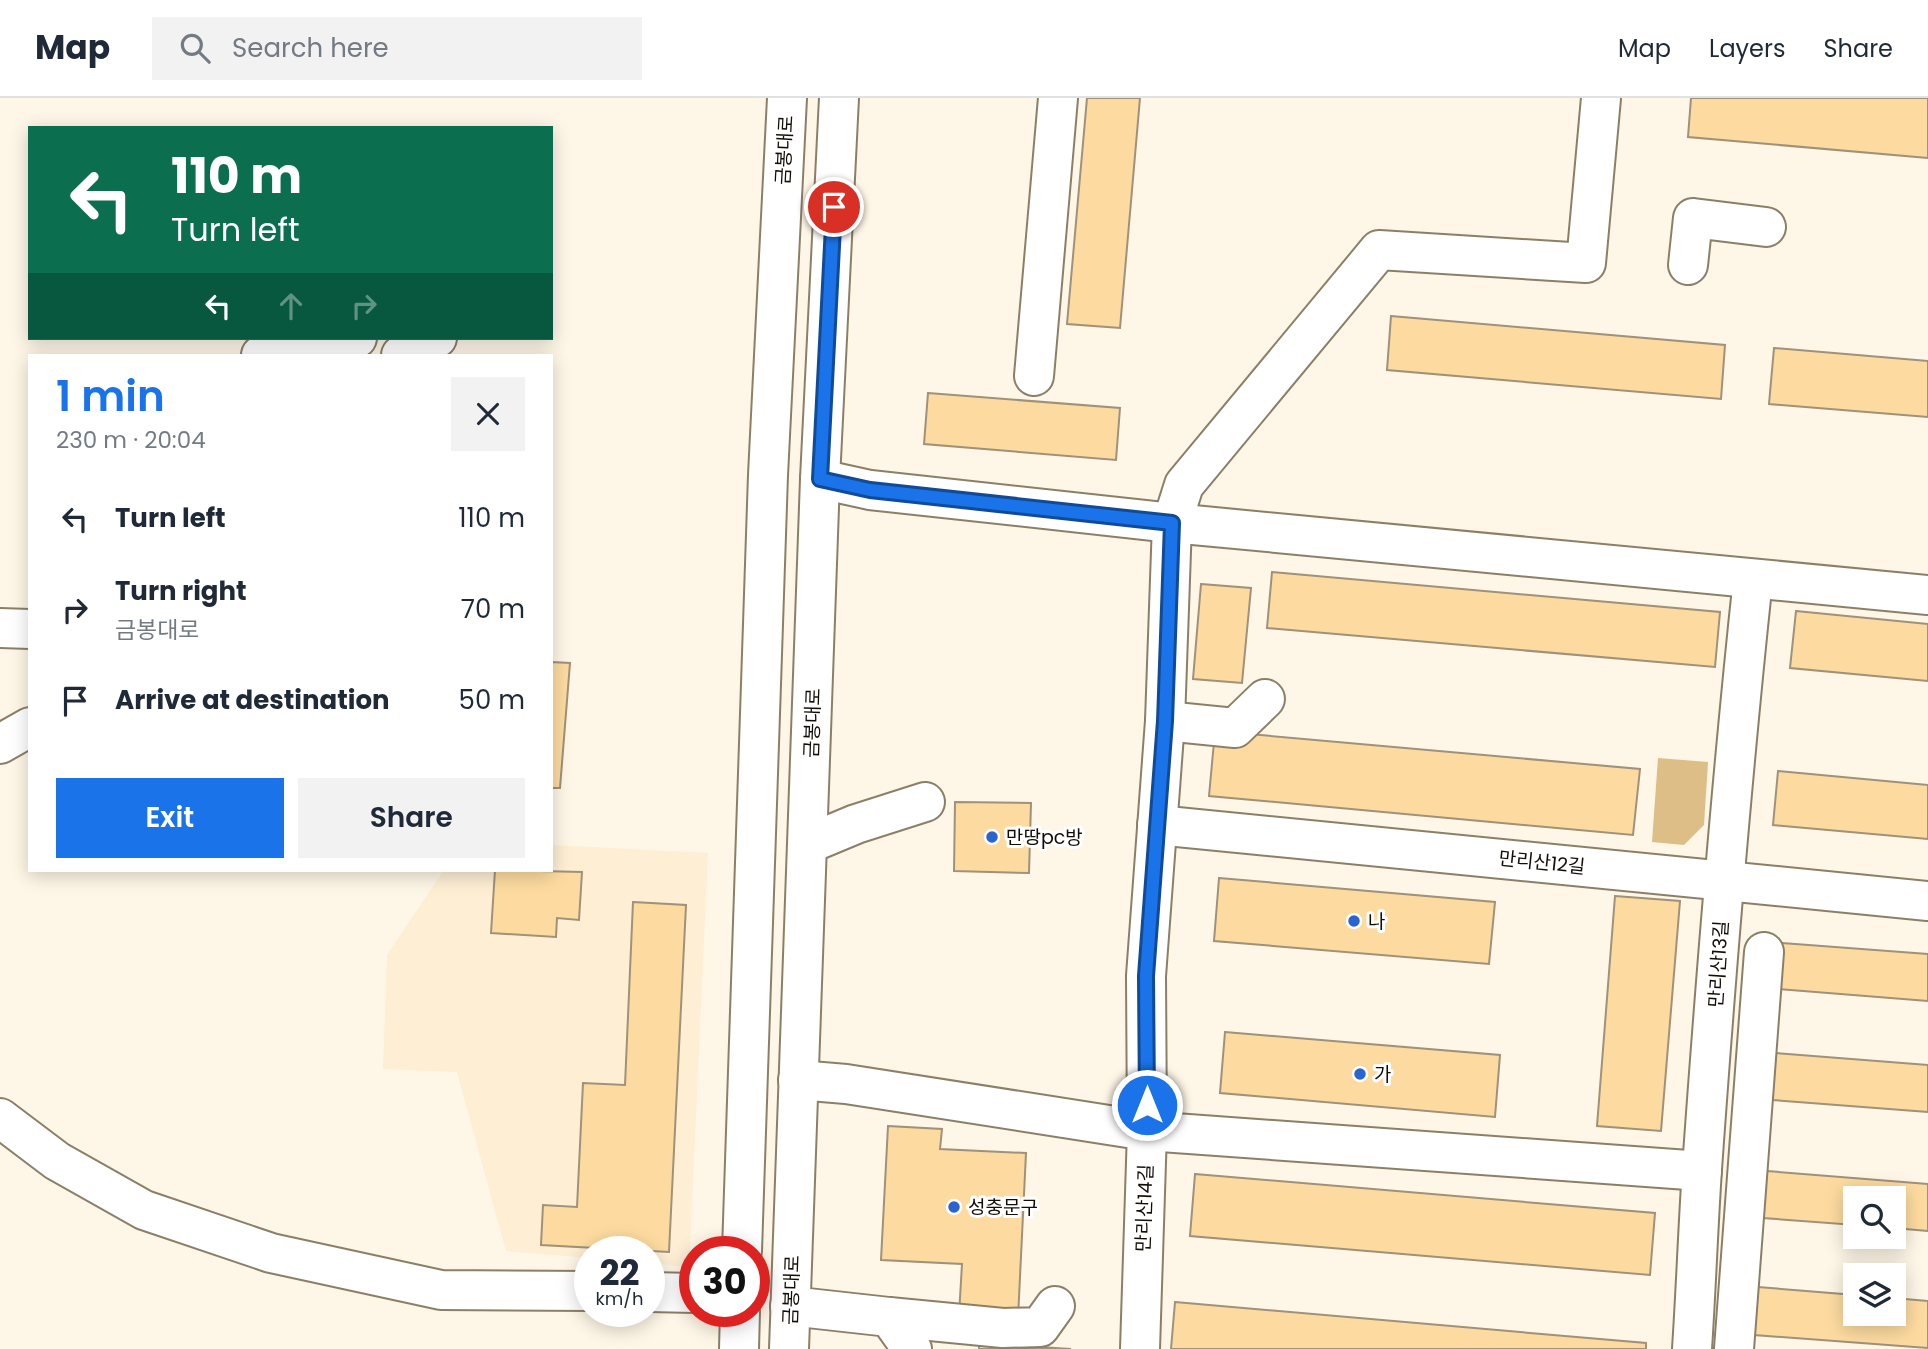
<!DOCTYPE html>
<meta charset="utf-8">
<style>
:root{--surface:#fff;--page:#f2f2f3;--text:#1f2937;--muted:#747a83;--line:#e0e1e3;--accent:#1a73e8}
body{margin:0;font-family:Poppins,"Noto Sans KR",sans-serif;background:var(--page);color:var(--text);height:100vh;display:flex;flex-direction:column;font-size:26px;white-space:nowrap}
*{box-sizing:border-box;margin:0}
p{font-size:23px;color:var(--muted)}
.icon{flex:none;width:38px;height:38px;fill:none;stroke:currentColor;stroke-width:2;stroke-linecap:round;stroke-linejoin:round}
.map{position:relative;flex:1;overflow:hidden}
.panel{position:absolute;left:28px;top:256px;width:525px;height:518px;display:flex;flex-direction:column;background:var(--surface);border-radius:0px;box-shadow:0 4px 18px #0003}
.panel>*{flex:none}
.hud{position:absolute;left:28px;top:28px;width:525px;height:214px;border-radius:0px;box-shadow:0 4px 18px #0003;background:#0b6e4f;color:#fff;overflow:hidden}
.controls{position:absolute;left:1843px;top:1088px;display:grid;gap:14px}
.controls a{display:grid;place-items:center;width:63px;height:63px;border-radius:0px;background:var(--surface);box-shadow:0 4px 18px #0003;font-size:35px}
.speed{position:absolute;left:574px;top:1138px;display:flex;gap:14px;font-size:35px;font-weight:700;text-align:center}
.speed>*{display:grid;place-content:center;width:91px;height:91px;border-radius:50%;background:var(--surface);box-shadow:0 4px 18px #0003;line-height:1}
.speed small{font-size:18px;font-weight:400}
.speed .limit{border:10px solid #d22;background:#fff;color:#111}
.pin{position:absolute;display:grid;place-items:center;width:60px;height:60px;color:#fff;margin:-30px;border:4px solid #fff;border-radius:50%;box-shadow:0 2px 7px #0007}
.me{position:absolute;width:77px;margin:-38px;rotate:0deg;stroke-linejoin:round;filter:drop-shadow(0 0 5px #0008)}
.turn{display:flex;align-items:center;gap:24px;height:147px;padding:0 28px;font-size:32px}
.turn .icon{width:91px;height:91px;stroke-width:2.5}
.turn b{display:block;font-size:49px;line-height:60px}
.lanes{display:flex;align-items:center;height:66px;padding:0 28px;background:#0003;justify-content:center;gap:35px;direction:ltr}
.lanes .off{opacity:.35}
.round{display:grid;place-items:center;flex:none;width:74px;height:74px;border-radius:0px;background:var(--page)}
.headline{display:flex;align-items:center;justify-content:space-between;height:119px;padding:0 28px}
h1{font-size:42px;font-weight:600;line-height:52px;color:var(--accent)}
.cta{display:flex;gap:14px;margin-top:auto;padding:14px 28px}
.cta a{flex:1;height:80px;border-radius:0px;background:var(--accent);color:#fff;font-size:28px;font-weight:600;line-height:80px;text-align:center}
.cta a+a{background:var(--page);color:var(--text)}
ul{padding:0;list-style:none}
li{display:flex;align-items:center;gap:21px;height:91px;padding:0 28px}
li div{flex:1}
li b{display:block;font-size:26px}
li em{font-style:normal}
header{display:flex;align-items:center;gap:42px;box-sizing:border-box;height:98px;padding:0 35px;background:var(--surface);border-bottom:2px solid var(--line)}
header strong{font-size:33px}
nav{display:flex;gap:38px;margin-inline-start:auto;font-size:24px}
.search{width:490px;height:63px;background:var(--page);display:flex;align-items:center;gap:18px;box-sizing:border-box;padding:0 24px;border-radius:0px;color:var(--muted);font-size:26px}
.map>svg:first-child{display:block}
.built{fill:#fdeed4}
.green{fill:#ddbe87}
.building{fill:#fddba0;stroke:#9f917a;stroke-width:2}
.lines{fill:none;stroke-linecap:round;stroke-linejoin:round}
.minor-casing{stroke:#8c7f68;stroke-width:42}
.minor{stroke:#fff;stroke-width:38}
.route-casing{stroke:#114b97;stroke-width:18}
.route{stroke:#1a73e8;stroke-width:12}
.poi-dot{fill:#2964d1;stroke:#fff;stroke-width:2.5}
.labels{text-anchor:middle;stroke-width:6;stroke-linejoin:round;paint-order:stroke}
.street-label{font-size:19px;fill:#120d06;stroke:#fff}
.poi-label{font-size:19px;fill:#120d06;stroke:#fff;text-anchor:start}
</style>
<header>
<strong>Map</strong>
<div class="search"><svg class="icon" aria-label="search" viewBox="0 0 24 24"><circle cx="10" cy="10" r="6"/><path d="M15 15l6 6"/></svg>Search here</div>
<nav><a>Map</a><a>Layers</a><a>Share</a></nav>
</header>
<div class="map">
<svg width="1928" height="1251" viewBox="0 0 1928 1251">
<rect width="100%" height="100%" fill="#fef6e6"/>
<polygon class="built" points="551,747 708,755 689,1169 649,1165 649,1153 590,1153 590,1160 506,1153 457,974 383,971 387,857 444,772 551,772"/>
<polygon class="green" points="1658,660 1708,664 1704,727 1684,747 1652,744"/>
<g class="building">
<polygon points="1087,0 1140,0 1120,230 1067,226"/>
<polygon points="1691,0 1928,0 1928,60 1688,39"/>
<polygon points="1391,218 1725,247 1721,301 1387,272"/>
<polygon points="1774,250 1928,263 1928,319 1769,306"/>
<polygon points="928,295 1120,310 1116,362 924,346"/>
<polygon points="1272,474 1720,514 1715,569 1267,530"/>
<polygon points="1201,486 1251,490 1242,585 1193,581"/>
<polygon points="1796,513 1928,526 1928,583 1790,570"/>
<polygon points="551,564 570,565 560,690 551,690"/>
<polygon points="1215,633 1640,671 1633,737 1209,698"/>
<polygon points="1778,673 1928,687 1928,741 1773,727"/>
<polygon points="955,704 1031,705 1029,775 954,773"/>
<polygon points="495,772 582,774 579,822 557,820 556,839 491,835"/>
<polygon points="1219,780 1495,804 1489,866 1214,843"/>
<polygon points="1615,798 1680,803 1661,1033 1597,1028"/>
<polygon points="633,804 686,807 669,1154 541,1147 543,1107 577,1109 583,985 625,987"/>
<polygon points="1782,845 1928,856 1928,903 1778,891"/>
<polygon points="1225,934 1500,957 1495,1019 1220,995"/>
<polygon points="1776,955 1928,967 1928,1014 1772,1002"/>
<polygon points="888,1028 942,1031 940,1051 1026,1055 1018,1220 959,1217 962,1166 881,1162"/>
<polygon points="1767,1073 1928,1086 1928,1133 1894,1130 1894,1101 1855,1101 1855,1127 1763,1120"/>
<polygon points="1195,1076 1655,1115 1650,1177 1190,1138"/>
<polygon points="1758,1189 1855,1197 1855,1216 1894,1216 1894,1200 1928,1203 1928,1250 1754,1237"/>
<polygon points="1175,1204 1646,1245 1646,1251 1171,1251"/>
<polygon points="979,1245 1071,1251 979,1251"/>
</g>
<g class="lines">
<defs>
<g id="minor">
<polyline points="1688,167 1693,120 1766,129"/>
<polyline points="261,257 357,240"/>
<polyline points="401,257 437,240"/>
<polyline points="1034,278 1058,0"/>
<polyline points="820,381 870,392 1172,425 1928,497"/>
<polyline points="0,530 30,531"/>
<polyline points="1165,623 1235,630 1265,601"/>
<polyline points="0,646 30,629"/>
<polyline points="1157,727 1928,803"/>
<polyline points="808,746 856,726 925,704"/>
<polyline points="798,982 846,986 1147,1033 1702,1073"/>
<polyline points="0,1020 57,1063 144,1112 271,1155 441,1192 590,1193"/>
<polyline points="742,1153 768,377 787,0"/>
<polyline points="649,1194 695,1195"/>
<polyline points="790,1208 889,1219 912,1251"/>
<polyline points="889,1219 1003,1230 1040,1229 1055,1208"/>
<polyline points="739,1251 740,1213"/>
<polyline points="789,1251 820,381 839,0"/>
<polyline points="1140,1251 1147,1033 1146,878 1165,623 1172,425 1184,387 1379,152 1586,165 1601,0"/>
<path d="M1692,1251C1696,1191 1698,1131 1702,1071C1716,874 1732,677 1753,481"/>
<polyline points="1734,1251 1764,854"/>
</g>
</defs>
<use href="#minor" class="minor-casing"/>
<use href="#minor" class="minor"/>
</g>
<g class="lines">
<defs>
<polyline id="route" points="834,109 820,381 870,392 1172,425 1165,623 1146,878 1147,1007"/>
</defs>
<use href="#route" class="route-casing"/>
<use href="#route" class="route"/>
</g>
<g class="poi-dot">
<circle cx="992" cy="739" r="7"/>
<circle cx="1354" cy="823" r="7"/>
<circle cx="1360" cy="976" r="7"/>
<circle cx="954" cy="1109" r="7"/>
</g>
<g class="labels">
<g class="street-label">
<text transform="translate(784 52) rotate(-87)" y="7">금봉대로</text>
<text transform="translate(812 625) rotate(-88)" y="7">금봉대로</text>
<text transform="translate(1542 764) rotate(6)" y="7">만리산12길</text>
<text transform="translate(1718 866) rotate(-86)" y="7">만리산13길</text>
<text transform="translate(1144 1110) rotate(-88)" y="7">만리산14길</text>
<text transform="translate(791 1192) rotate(-88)" y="7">금봉대로</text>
</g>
<g class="poi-label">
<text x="1006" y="746">만땅pc방</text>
<text x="1368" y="830">나</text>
<text x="1374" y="983">가</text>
<text x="968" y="1116">성충문구</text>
</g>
</g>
</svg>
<div class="controls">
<a><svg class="icon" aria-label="search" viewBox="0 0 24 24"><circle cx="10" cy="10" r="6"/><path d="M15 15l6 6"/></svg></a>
<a><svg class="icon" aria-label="layers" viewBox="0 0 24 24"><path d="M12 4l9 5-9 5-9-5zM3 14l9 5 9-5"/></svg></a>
</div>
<div class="speed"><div>22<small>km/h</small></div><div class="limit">30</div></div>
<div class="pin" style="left:834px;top:109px;background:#d93025"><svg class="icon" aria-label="arrive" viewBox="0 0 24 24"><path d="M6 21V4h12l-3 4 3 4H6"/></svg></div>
<svg class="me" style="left:1147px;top:1007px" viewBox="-20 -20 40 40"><circle r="17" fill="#1a73e8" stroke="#fff" stroke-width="3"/><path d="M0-11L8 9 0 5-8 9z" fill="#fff"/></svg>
<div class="hud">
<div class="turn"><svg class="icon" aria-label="left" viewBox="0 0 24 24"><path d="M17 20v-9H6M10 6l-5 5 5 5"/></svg><div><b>110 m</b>Turn left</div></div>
<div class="lanes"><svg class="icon" aria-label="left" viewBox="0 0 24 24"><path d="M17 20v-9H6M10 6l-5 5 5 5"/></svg><svg class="icon off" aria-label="ahead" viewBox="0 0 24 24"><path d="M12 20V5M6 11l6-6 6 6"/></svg><svg class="icon off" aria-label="right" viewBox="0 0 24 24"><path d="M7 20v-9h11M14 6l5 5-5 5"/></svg></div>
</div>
<section class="panel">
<div class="headline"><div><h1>1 min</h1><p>230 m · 20:04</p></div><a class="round"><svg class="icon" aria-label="close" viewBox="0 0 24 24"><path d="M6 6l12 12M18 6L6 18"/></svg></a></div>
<ul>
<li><svg class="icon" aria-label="left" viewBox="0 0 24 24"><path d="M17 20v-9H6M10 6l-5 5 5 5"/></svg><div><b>Turn left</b></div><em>110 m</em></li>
<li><svg class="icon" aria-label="right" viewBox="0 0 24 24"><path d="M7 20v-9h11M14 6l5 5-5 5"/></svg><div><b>Turn right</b><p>금봉대로</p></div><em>70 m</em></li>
<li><svg class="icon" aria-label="arrive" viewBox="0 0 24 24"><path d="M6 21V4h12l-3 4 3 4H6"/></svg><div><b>Arrive at destination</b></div><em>50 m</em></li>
</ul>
<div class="cta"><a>Exit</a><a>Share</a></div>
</section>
</div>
